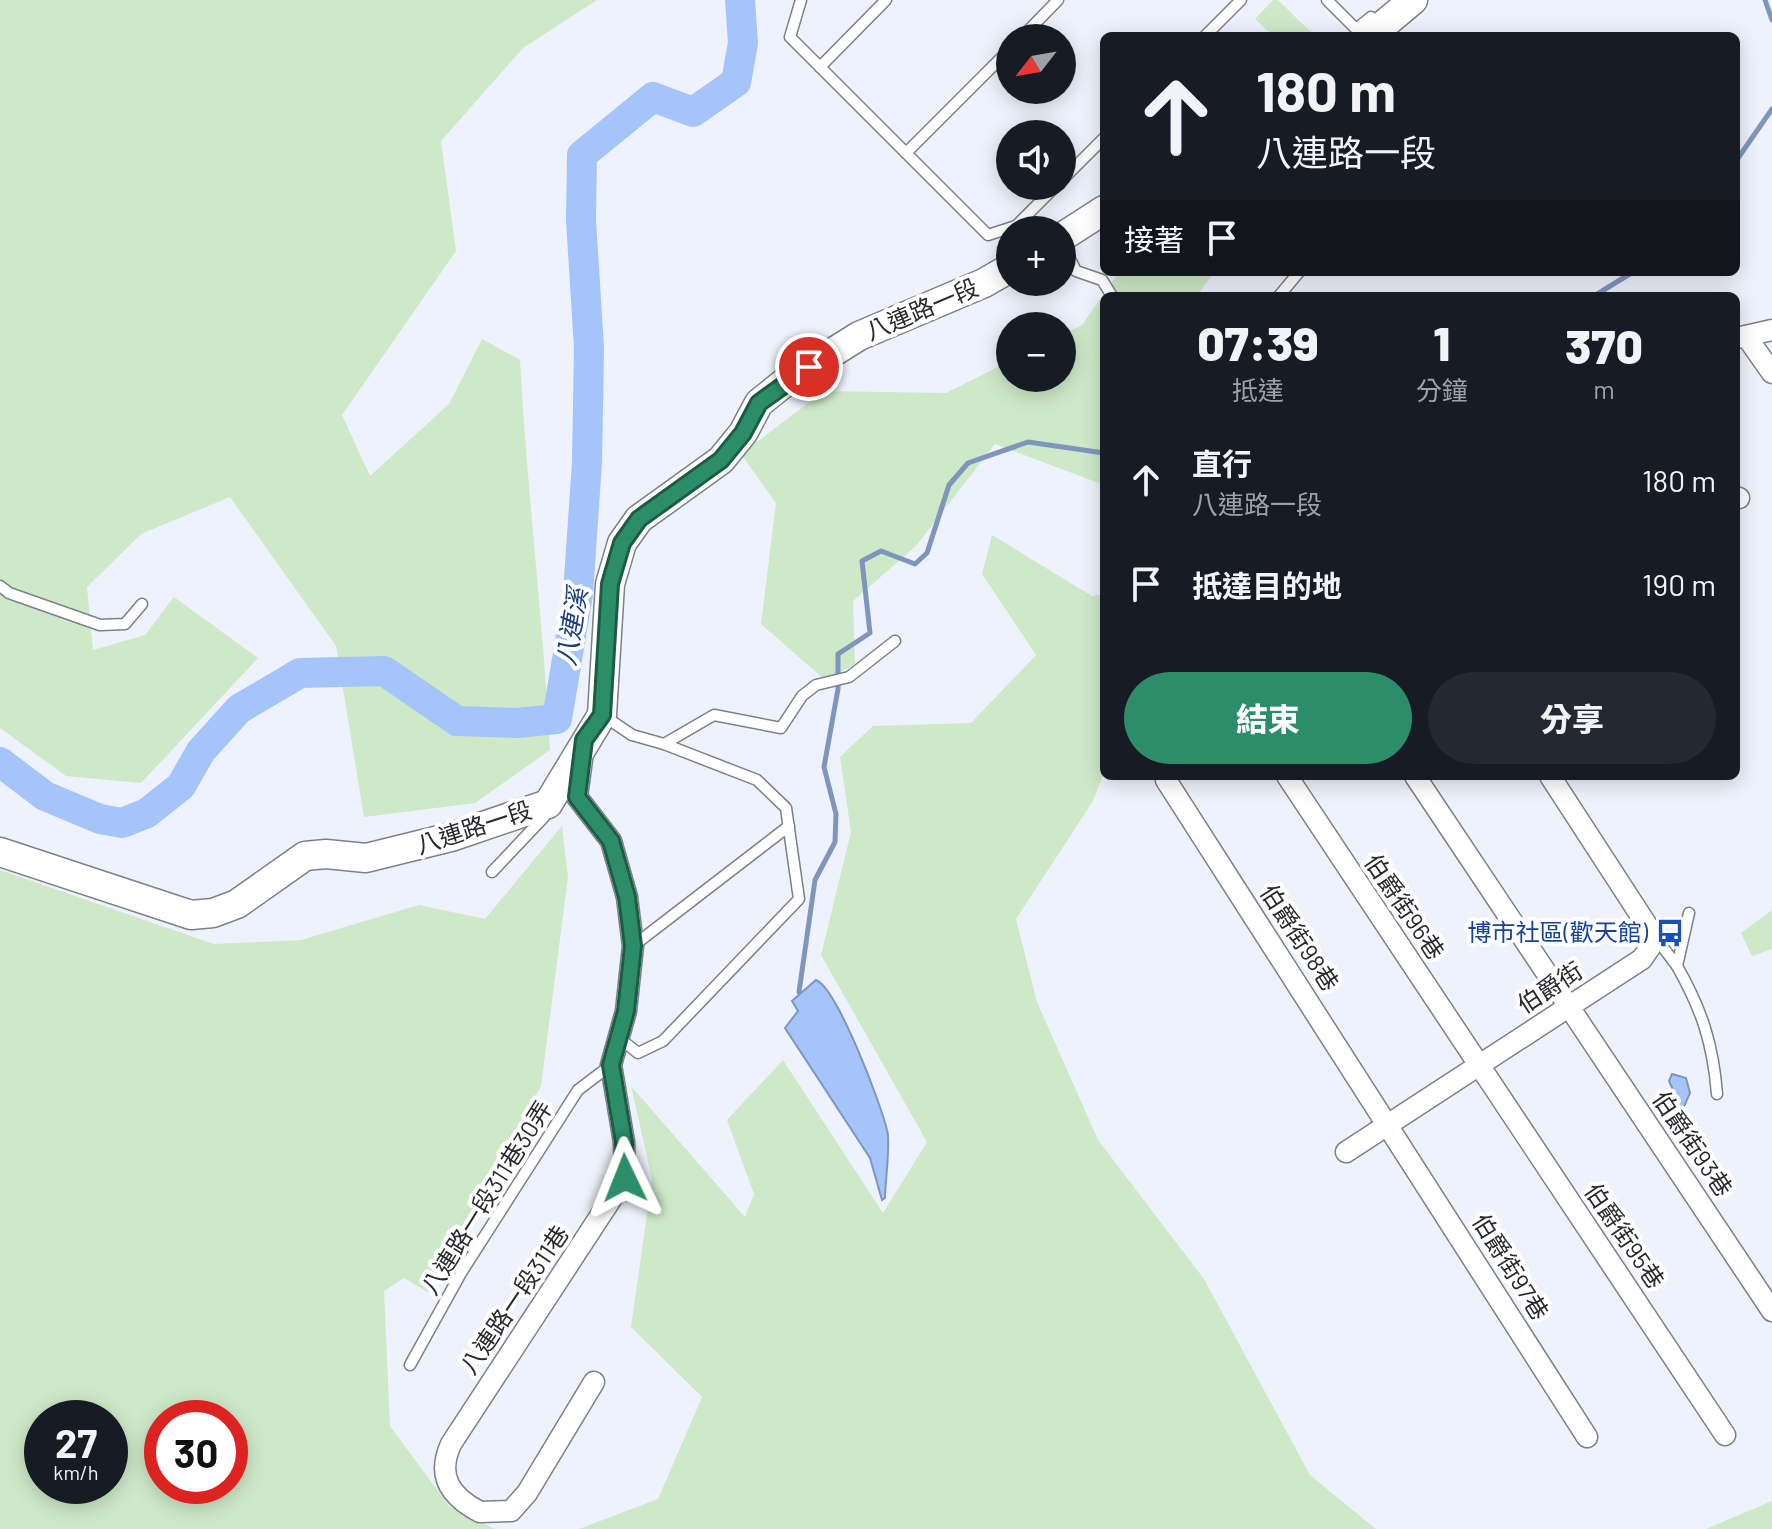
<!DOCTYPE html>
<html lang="zh-TW">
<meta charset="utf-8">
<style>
:root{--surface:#171b24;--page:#242831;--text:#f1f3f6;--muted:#9ea1a6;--accent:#2c8e68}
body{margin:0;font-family:Barlow,"Noto Sans TC",sans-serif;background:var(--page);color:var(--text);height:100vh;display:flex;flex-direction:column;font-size:30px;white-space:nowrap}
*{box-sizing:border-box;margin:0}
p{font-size:26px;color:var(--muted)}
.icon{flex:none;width:44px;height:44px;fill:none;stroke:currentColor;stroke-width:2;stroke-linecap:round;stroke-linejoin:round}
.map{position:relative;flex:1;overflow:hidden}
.details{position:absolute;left:1100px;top:292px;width:640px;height:488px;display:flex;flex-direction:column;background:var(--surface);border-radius:12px;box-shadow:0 4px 20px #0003}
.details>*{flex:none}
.top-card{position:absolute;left:1100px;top:32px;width:640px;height:244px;border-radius:12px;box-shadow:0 4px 20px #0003;background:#171b24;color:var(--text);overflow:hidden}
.needle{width:52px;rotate:239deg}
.tools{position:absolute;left:996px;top:24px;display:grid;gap:16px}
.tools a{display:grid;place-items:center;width:80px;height:80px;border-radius:50%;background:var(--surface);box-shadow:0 4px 20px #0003;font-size:40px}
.speed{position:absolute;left:24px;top:1400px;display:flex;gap:16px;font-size:40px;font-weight:700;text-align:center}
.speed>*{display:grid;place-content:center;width:104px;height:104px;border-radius:50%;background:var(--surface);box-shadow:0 4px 20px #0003;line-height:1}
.speed small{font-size:20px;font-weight:400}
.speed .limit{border:12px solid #d22;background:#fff;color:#111}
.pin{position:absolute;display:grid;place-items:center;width:68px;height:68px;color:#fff;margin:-34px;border:4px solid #fff;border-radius:50%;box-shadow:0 2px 8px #0007}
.me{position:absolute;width:88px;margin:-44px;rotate:358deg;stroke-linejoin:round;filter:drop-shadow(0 0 6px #0008)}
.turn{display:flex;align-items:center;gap:28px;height:168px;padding:0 24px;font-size:36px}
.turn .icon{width:104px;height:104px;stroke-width:2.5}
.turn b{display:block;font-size:56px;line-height:68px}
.then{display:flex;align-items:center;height:76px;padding:0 24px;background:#0003;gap:16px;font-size:30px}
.eta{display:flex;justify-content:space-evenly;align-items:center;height:136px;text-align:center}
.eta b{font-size:48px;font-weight:800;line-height:56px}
.button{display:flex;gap:16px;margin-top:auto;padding:16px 24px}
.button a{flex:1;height:92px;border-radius:48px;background:var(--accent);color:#fff;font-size:32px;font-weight:800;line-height:92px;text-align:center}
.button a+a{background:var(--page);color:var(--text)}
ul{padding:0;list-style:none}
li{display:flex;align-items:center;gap:24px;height:104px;padding:0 24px}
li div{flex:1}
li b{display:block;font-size:30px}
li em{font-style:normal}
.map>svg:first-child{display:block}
.green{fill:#cee9c8;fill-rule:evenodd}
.water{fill:#a5c4f9;stroke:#7f96bc;stroke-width:2}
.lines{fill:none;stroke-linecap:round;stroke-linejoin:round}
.stream{stroke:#7f96bc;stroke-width:5}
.river{stroke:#a5c4f9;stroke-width:30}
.lane-casing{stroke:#7c8089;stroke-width:13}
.street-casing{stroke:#7c8089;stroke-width:23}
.secondary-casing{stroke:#7c8089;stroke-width:31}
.lane{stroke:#fff;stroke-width:10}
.street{stroke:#fff;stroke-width:20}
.secondary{stroke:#fff;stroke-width:28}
.route-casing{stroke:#1d5c44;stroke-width:20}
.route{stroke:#2c8e68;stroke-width:14}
.labels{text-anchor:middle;stroke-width:8;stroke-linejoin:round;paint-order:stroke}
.street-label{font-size:24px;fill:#27292c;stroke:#fff}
.transit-label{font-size:24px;fill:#164399;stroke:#fff;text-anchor:end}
.water-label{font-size:26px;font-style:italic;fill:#1b3e7c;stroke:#fff}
</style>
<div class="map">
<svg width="1772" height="1529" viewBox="0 0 1772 1529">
<rect width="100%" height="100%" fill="#eef2fc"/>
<g class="green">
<path d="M0,0H597L523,48L441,141L456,251L342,415L370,476L449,404L482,339L520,360C527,490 543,620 550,750L475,803L364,817L336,646L230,497L141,534L87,587L93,650L145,635L174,597L258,658L141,783L66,776L0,728Z"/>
<polygon points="1273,0 1278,0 1315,36 1273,36 1255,19"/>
<polygon points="1119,272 1214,272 1197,296 1104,296 1104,485 995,444 916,546 853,601 855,664 825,680 761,624 776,503 741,454 824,391 946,393 1010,361 1010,378 1062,378 1062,335 1082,325"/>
<polygon points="992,535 1092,596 1104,594 1104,773 1093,801 1016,919 1037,1002 1098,1140 1204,1279 1310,1475 1376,1529 579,1529 658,1499 702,1397 631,1327 652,1179 631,1086 745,1217 754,1194 727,1120 783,1060 883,1213 927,1142 821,955 851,832 840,757 873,726 971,723 1036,655 982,574"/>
<path d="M562,826L568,877L541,1086L429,1293L404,1278L384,1291L390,1426L449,1506L495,1529H0V870L214,944L301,940L419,905L485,919ZM42,1418H110V1486H42ZM162,1418H230V1486H162Z"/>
<polygon points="1772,910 1772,949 1752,956 1741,933"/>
<polygon points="1772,1501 1772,1529 1706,1529"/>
</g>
<g class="water">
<path d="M816,980C837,988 881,1104 887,1130C891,1142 885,1182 885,1198L882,1200L870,1158L785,1028L798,1011L792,1001Z"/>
<polygon points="1672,1074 1686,1078 1690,1093 1683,1109 1669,1113 1661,1105 1674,1092 1669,1081"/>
</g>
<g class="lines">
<g class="stream">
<polyline points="1765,0 1772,20"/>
<polyline points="1736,161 1772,109"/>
<polyline points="1594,296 1633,272"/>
<polyline points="799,992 815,880 835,842 836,814 824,767 838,689 838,654 870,633 862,561 881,551 915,564 927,553 949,485 968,463 1028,442 1104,453"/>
</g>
<polyline class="river" points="0,762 45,796 100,819 122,823 147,813 181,786 201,751 239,709 300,673 384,671 457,721 516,723 557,719 578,594 587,462 589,348 581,220 582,155 653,97 693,112 736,82 743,43 740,0"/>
<defs>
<g id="lane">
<polyline points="801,0 790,37 988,235 1016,226 1056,186"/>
<polyline points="1327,0 1356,29 1371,17"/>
<polyline points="1205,36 1241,0"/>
<polyline points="1021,38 1058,0"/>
<polyline points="820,67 886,0"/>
<polyline points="906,153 1010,49"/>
<polyline points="1062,180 1104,138"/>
<polyline points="1062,243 1076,271 1102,280 1112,296"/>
<polyline points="1279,296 1299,272"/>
<polyline points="0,586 9,593 100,625 125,624 142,604"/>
<polyline points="604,716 632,735 664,744 714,715 781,728 802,696 816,685 849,677 895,641"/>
<polyline points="492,872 544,817 546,810"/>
<path d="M1689,913L1677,966C1702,1010 1713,1044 1717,1094"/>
<polyline points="1653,934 1677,966"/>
<polyline points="633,946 789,826"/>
<polyline points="619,1038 638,1053 663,1041 799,899 786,808 757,780 664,744"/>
<polyline points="410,1365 461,1273 578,1090 611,1065"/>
</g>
<g id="street">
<polyline points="1746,336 1772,373"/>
<polyline points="1737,338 1772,330"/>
<polyline points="1736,497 1739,498"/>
<path d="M583,752L577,797L611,841L627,897L633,946L626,1011L611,1065L624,1142L625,1178L451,1444C436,1477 451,1497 480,1512L511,1511L527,1493L594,1382"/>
<polyline points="1287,776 1725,1435"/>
<polyline points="1415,776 1772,1311"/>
<polyline points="1166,780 1587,1437"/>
<polyline points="1346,1152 1642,959 1651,946 1652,933 1550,776"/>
</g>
<g id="secondary">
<polyline points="1370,36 1413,0"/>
<polyline points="1062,237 1104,210"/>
<polyline points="0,852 191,915 213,913 237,904 305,856 326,854 366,858 451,837 548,804 602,715 610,584 622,543 639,519 721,460 743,433 759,403 784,383 859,336 984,283 1010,268"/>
</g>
</defs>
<use href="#lane" class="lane-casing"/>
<use href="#street" class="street-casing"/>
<use href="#secondary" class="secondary-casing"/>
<use href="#lane" class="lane"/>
<use href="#street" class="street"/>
<use href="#secondary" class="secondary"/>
</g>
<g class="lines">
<defs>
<polyline id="route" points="625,1178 624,1142 611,1065 626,1011 633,946 627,897 611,841 577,797 584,740 602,715 610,584 622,543 639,519 721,460 743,433 759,403 809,367"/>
</defs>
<use href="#route" class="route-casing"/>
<use href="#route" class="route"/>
</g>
<defs>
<symbol id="bus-bare" viewBox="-9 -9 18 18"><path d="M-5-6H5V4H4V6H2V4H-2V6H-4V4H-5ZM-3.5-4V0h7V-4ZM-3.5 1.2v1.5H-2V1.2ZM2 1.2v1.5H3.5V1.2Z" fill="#1a4fb4" stroke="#fff" stroke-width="2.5" paint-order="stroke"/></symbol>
</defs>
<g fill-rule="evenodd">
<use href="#bus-bare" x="1650" y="913" width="40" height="40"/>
</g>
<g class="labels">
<g class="street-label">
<text transform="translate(922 310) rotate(-23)" y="8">八連路一段</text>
<text transform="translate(474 828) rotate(-18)" y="8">八連路一段</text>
<text transform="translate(1404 907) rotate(56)" y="8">伯爵街96巷</text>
<text transform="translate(1299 938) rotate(57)" y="8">伯爵街98巷</text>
<text transform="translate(1550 988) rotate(-33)" y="8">伯爵街</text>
<text transform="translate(1692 1144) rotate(56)" y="8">伯爵街93巷</text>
<text transform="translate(487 1198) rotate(-58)" y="8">八連路一段311巷30弄</text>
<text transform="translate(1624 1236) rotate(56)" y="8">伯爵街95巷</text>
<text transform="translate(1510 1267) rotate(58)" y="8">伯爵街97巷</text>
<text transform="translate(515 1300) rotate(-56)" y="8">八連路一段311巷</text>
</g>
<g class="transit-label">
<text x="1648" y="941">博市社區(歡天館)</text>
</g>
<g class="water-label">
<text transform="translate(572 627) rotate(-81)" y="9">八連溪</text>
</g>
</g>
</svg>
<div class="tools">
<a><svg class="needle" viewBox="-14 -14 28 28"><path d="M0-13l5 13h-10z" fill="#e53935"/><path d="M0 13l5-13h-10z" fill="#9ea1a6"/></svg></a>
<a><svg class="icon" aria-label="sound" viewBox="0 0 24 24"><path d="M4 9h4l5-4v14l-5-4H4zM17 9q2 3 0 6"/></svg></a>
<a>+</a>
<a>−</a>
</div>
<div class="speed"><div>27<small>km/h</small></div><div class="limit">30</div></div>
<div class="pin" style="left:809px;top:367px;background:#d93025"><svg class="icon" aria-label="arrive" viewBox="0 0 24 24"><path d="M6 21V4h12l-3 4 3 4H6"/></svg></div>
<svg class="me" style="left:625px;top:1178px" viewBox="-20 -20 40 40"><path d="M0-17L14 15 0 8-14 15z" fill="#2c8e68" stroke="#fff" stroke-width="4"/></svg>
<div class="top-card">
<div class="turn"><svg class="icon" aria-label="ahead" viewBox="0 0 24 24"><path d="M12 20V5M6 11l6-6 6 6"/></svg><div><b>180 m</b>八連路一段</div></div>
<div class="then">接著<svg class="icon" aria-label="arrive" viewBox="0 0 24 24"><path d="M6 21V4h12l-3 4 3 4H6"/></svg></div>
</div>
<section class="details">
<div class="eta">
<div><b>07:39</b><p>抵達</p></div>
<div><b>1</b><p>分鐘</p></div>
<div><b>370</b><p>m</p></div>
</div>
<ul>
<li><svg class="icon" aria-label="ahead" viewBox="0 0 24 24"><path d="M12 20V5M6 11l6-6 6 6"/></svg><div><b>直行</b><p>八連路一段</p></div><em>180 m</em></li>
<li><svg class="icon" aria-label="arrive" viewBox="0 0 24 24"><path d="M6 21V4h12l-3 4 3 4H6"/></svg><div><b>抵達目的地</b></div><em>190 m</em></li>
</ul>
<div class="button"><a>結束</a><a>分享</a></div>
</section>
</div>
